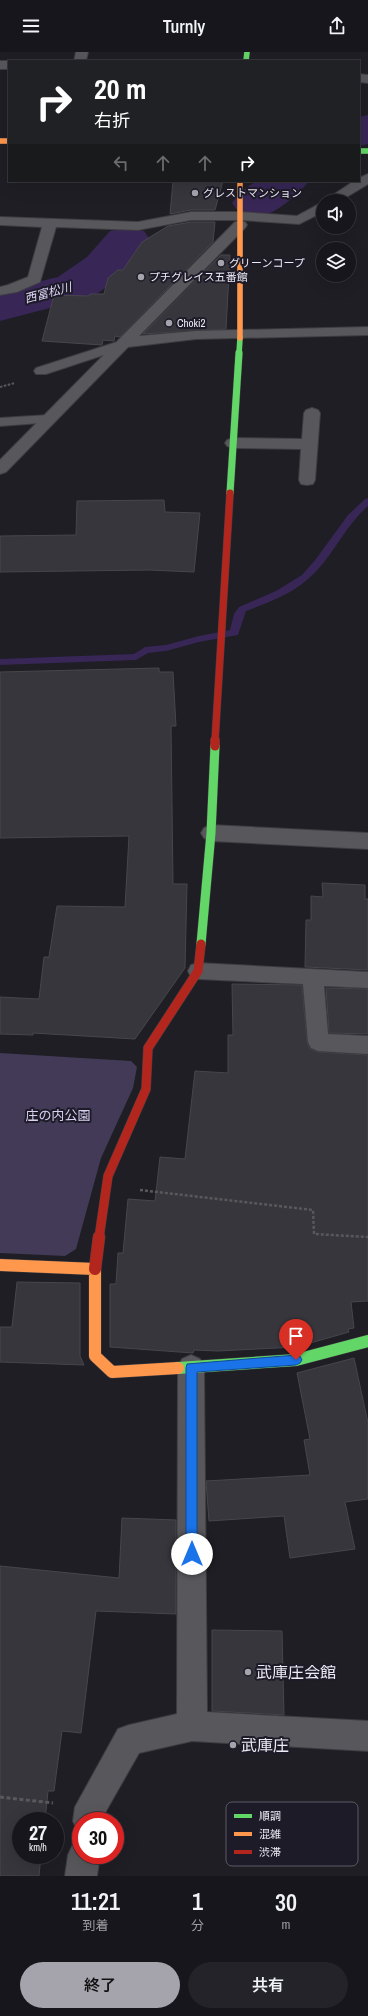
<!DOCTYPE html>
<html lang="ja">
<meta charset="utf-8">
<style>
:root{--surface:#17161c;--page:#242329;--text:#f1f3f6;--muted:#9e9fa3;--line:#36353b;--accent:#a5a3ac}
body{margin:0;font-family:"Archivo Narrow","Noto Sans JP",sans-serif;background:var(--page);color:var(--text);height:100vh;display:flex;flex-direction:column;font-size:15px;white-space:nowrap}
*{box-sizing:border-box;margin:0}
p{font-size:13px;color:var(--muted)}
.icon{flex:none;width:22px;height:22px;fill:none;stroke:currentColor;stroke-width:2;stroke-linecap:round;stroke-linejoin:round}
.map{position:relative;height:1824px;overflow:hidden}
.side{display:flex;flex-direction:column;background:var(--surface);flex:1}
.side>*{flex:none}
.top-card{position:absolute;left:8px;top:8px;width:352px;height:122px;border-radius:0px;box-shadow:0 4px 16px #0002,0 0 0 1px var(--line);background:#202124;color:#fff;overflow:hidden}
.tools{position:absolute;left:316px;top:142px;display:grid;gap:8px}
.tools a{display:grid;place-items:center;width:40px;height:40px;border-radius:50%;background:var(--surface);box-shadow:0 4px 16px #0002,0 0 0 1px var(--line);font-size:20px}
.speed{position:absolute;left:12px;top:1760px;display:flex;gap:8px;font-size:20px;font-weight:700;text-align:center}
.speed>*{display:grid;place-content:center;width:52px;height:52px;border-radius:50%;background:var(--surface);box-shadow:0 4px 16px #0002,0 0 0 1px var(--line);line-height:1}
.speed small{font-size:10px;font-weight:400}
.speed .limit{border:6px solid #d22;background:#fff;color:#111}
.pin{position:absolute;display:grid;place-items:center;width:34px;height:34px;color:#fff;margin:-41px -17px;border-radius:50% 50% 50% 0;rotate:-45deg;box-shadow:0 0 4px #0007}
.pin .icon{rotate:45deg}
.me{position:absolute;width:44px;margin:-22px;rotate:0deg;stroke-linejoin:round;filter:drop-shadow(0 0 3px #0008)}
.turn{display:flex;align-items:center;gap:14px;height:84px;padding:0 20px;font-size:18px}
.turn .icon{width:52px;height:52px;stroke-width:2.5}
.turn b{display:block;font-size:28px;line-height:34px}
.lanes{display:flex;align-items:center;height:38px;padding:0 20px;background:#0003;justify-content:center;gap:20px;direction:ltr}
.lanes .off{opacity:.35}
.eta{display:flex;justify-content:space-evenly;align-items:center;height:68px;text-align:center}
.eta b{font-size:24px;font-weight:600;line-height:28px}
.primary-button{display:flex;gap:8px;margin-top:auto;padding:8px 20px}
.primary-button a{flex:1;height:46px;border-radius:24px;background:var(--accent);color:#111;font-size:16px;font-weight:600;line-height:46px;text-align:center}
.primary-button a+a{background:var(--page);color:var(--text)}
header{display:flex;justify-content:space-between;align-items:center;height:52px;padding:0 20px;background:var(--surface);font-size:18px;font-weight:600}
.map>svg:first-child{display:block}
.green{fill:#423a57}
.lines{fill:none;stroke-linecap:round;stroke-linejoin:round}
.stream{fill:#372656;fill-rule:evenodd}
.river{fill:#372656;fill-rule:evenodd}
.building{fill:#37363c;stroke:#47464c}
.lane-casing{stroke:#3d3c41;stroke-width:2}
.street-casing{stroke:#3d3c41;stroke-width:2}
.fast-far3-casing{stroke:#3d3c41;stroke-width:6}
.fast-far2-casing{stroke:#3d3c41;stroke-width:8}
.fast-far1-casing{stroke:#3d3c41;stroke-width:10}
.fast-casing{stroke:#3d3c41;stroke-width:13}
.slow-far1-casing{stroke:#3d3c41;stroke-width:6}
.slow-casing{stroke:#3d3c41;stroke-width:13}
.jam-far2-casing{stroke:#3d3c41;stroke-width:8}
.jam-far1-casing{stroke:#3d3c41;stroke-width:10}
.jam-casing{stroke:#3d3c41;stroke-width:13}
.path-far2{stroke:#59585b;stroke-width:2;stroke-dasharray:2.5 1.5;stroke-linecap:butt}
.path-far1{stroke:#59585b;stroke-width:2.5;stroke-dasharray:3 2;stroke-linecap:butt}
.path{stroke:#59585b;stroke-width:3;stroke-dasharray:4 2.5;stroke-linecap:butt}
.lane{fill:#58575b;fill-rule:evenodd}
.street{fill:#58575b;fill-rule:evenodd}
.fast-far3{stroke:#63d668;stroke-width:5.5}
.fast-far2{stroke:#63d668;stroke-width:7}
.fast-far1{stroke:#63d668;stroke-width:9}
.fast{stroke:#63d668;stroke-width:12}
.slow-far1{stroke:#ff974d;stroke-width:5.5}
.slow{stroke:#ff974d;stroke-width:12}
.jam-far2{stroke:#b3261e;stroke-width:7}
.jam-far1{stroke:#b3261e;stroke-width:9}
.jam{stroke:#b3261e;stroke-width:12}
.route{fill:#1a73e8;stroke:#114b97}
.poi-dot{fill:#a5a3ac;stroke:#1e1b28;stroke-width:1.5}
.labels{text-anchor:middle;stroke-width:4;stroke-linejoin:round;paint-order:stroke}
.far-poi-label{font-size:11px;fill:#edebf4;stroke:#1e1b28;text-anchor:start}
.far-water-label{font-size:12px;font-style:italic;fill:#dfd6f9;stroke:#1e1b28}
.park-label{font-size:13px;fill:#dad1f3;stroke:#1e1b28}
.near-poi-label{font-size:16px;fill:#edebf4;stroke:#1e1b28;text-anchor:start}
.key{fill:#1e1b28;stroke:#5c5965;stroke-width:1}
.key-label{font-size:11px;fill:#edebf4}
</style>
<header><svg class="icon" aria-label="menu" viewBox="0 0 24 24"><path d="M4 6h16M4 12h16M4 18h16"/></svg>Turnly<svg class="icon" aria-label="share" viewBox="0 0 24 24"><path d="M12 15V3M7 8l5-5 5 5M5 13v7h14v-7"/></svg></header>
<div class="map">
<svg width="368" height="1824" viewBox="0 0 368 1824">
<rect width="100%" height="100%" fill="#1f1e25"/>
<polygon class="green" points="0,1001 131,1009 137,1015 133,1036 101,1106 76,1197 65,1204 0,1201"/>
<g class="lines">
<path class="stream" d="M368,446V454C344,475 332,507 308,527C290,543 267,551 246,559L238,583L199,590L166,599L148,601L136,608L0,613V607L134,602L145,595L166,593L199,584L230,578L234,562L239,555L276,539L302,523L316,507L348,463L365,447Z"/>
<g class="river">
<polygon points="368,63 368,92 359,94 359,65"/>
<path d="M256,129H309C299,142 272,166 254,165C249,164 244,162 239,161L232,151L239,141Z"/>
<polygon points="127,175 144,179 151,189 121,225 92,245 0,269 0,239 58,225 87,205 110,179"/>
</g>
</g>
<g class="building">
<polygon points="173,129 223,129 215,158 191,158 170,162"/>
<polygon points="191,170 215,170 213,190 120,285 115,284 114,289 103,288 102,293 42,289 54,243 89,244 90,242 104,242 108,226 118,218 123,218 142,190 168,174"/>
<polygon points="221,203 230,203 226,277 143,282"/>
<polygon points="164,448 165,460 200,461 194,520 149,518 0,520 0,484 76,483 77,449"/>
<polygon points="159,616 159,620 173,620 176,674 171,674 173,832 187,832 185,916 135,987 33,981 33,983 0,982 0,945 39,947 44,905 49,905 57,854 125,855 129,784 0,786 0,620"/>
<polygon points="322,831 365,833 365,847 368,847 368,918 305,915 306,868 311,868 311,844 323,845"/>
<polygon points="232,932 302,933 307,990 310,997 318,1000 368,1003 368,1249 351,1250 354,1276 348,1277 349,1280 296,1295 218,1299 194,1298 193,1301 110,1295 110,1232 116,1232 118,1201 123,1201 128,1147 155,1149 160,1105 185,1107 195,1019 228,1021 228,983 233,983"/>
<polygon points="326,936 368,937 368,982 329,981"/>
<polygon points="17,1230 80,1231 80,1304 84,1313 0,1310 0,1275 12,1275"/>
<polygon points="354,1306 368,1371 368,1447 345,1450 355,1497 290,1506 284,1464 209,1469 206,1429 310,1423 304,1388 310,1387 297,1321"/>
<polygon points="122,1466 176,1468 176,1562 96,1559 81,1681 62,1679 54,1739 48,1739 45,1769 21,1769 21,1803 41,1803 39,1824 0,1824 0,1514 119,1526"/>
<polygon points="212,1578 282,1579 284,1663 212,1659"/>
</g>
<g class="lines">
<defs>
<g id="lane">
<polygon points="123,288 128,289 130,292 128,295 46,322 36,322 34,319 36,316"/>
<polygon points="49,363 54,364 56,367 54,370 0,374 0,366"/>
<polygon points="198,911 368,920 368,936 324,934 328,982 368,984 368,1002 318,999 311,996 308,990 303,932 198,927 191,925 188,919 191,913"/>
</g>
<g id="street">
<polygon points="76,0 88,0 86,9 74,9"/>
<rect x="0" y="9" width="9" height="8"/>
<polygon points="359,22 368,23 368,31 359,30"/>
<polygon points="368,122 368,132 340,149 324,149 354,129 359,129 359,126"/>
<polygon points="323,150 323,160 299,172 240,168 191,168 138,178 56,175 40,230 17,240 0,243 0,235 8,233 28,225 42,175 0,173 0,165 138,170 191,160 240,160 297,164"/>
<polygon points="240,169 245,170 247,173 245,176 139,284 196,279 368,275 368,283 196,287 128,295 6,420 0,422 0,408 235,170"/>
<polygon points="312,356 318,358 320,361 315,428 313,432 307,433 301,432 299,428 301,397 233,396 227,394 225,391 227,388 233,386 302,387 304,361 306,358"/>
<polygon points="211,773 368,781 368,797 211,789 204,786 201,781 204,776"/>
<polygon points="191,1303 200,1307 204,1316 207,1660 368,1669 368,1699 192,1689 139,1701 106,1759 105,1769 81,1769 81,1781 78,1780 73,1769 75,1755 118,1677 129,1673 177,1662 178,1316 182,1307"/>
<polygon points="81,1788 81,1803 100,1803 97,1824 65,1824 68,1803 73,1792"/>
</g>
<g id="fast-far3">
<polyline points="246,9 247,0"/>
<polyline points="359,99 368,99"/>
<polyline points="239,302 240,286"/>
</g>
<polyline id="fast-far2" points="230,441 239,301"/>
<polyline id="fast-far1" points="201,892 211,781 215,694"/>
<polyline id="fast" points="178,1316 296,1308 368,1289"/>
<g id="slow-far1">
<polyline points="0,89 9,89"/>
<polyline points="240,129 240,286"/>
</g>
<polyline id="slow" points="0,1213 95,1217 95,1304 112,1320 178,1316"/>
<polyline id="jam-far2" points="215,689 230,441"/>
<g id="jam-far1">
<polyline points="215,694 215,688"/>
<polyline points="99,1186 108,1124 146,1037 148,996 198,919 201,892"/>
</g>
<polyline id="jam" points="95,1217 99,1185"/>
</defs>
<use href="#lane" class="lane-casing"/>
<use href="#street" class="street-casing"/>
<use href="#fast-far3" class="fast-far3-casing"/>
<use href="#fast-far2" class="fast-far2-casing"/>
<use href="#fast-far1" class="fast-far1-casing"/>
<use href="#fast" class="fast-casing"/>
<use href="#slow-far1" class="slow-far1-casing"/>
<use href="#slow" class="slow-casing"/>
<use href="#jam-far2" class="jam-far2-casing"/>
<use href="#jam-far1" class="jam-far1-casing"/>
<use href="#jam" class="jam-casing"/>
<polyline class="path-far2" points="0,335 15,331"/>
<polyline class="path-far1" points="140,1138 313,1158 314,1182 368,1185"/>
<polyline class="path" points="0,1745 53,1751"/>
<use href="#lane" class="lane"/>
<use href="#street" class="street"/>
<use href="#fast-far3" class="fast-far3"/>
<use href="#fast-far2" class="fast-far2"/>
<use href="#fast-far1" class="fast-far1"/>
<use href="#fast" class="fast"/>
<use href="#slow-far1" class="slow-far1"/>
<use href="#slow" class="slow"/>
<use href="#jam-far2" class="jam-far2"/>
<use href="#jam-far1" class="jam-far1"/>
<use href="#jam" class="jam"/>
</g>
<polygon class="route" points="296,1303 300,1304 302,1308 300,1311 296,1313 197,1320 197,1502 196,1507 192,1508 187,1507 186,1502 186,1316 187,1312"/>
<g class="poi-dot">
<circle cx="195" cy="141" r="4"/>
<circle cx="221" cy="211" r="4"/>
<circle cx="141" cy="225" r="4"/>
<circle cx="169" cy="271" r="4"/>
<circle cx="248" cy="1620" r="4"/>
<circle cx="233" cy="1693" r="4"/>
</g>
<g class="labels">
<g class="far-poi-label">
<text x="203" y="145">グレストマンション</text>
<text x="229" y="215">グリーンコープ</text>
<text x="149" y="229">プチグレイス五番館</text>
<text x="177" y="275">Choki2</text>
</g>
<g class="far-water-label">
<text transform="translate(48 241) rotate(-15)" y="4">西富松川</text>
</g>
<g class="park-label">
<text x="58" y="1068">庄の内公園</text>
</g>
<g class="near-poi-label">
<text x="256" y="1626">武庫庄会館</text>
<text x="241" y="1699">武庫庄</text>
</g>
</g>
<rect x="226" y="1750" width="132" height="64" rx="6" class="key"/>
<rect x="234" y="1762" width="18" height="4" fill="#63d668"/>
<rect x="234" y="1780" width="18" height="4" fill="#ff974d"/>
<rect x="234" y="1798" width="18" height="4" fill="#b3261e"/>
<g class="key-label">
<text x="259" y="1768">順調</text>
<text x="259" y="1786">混雑</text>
<text x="259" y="1804">渋滞</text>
</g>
</svg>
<div class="tools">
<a><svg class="icon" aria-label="sound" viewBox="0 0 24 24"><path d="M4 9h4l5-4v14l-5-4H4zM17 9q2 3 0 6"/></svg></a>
<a><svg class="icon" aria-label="layers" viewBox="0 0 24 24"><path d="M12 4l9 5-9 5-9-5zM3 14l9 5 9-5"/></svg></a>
</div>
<div class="speed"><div>27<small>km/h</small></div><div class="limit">30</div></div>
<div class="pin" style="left:296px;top:1308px;background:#d93025"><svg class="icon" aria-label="arrive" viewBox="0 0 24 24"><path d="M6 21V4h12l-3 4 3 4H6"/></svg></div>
<svg class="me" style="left:192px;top:1502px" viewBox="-20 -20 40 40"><circle r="19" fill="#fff"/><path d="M0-13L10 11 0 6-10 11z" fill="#1a73e8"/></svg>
<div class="top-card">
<div class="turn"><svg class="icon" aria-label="right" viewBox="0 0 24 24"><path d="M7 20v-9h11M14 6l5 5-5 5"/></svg><div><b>20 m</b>右折</div></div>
<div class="lanes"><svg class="icon off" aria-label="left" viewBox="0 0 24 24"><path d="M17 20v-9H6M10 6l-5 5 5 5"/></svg><svg class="icon off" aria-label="ahead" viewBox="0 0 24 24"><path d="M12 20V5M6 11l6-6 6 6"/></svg><svg class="icon off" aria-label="ahead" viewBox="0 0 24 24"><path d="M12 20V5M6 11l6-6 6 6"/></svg><svg class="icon" aria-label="right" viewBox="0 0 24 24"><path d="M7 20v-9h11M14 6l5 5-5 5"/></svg></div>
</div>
</div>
<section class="side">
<div class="eta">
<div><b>11:21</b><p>到着</p></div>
<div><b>1</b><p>分</p></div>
<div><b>30</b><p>m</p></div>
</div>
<div class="primary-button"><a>終了</a><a>共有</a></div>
</section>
